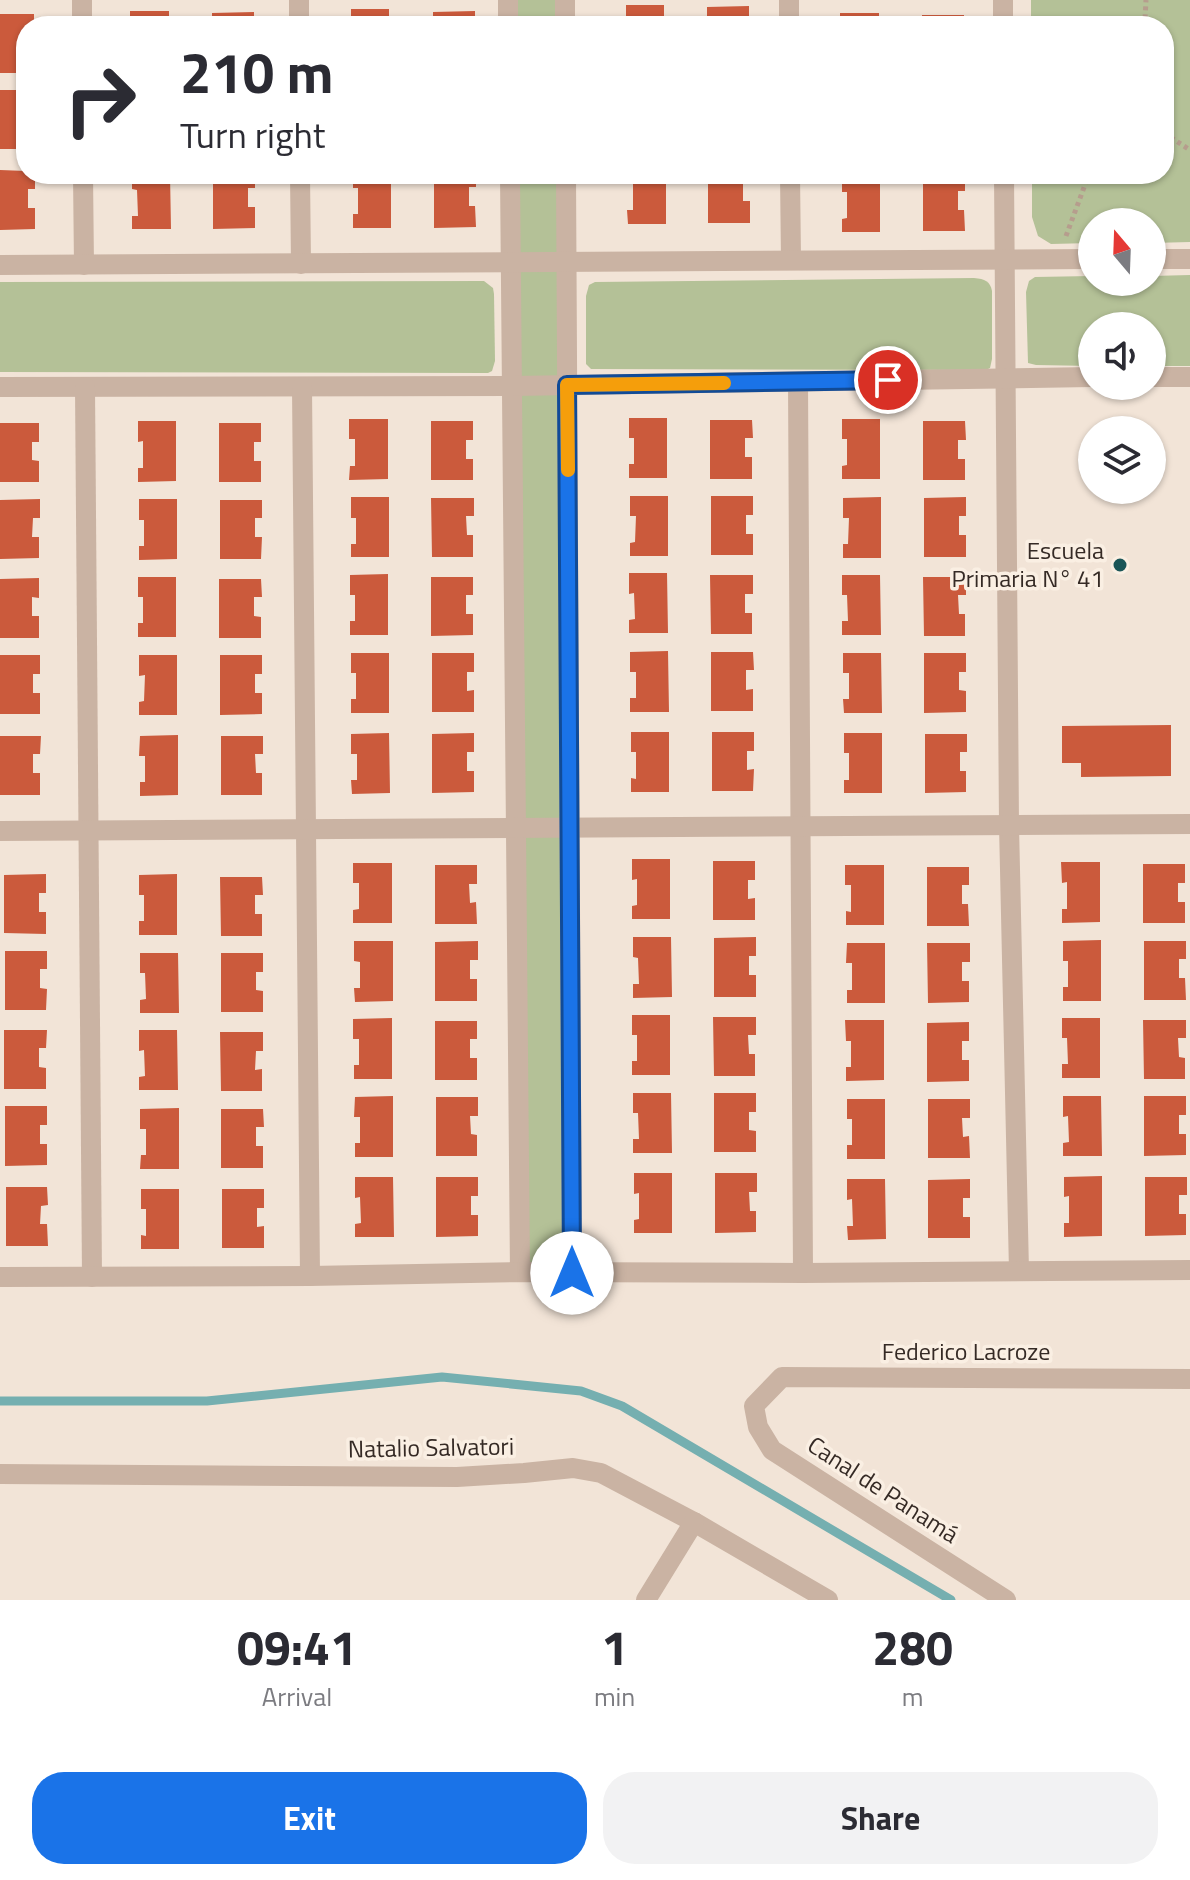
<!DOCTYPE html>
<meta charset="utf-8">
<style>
:root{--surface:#fff;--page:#f2f2f3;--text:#2b2b33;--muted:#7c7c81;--accent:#1a73e8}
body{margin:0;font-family:"Titillium Web",sans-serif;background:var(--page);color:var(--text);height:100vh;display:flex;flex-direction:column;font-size:30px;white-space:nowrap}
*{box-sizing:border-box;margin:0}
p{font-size:26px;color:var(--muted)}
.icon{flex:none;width:44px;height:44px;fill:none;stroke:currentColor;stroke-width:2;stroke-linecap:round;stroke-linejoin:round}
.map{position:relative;height:1600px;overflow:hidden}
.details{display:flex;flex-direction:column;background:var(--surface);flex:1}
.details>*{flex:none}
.hud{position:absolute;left:16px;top:16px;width:1158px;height:168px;border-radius:32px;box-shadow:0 2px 6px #0004;background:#fff;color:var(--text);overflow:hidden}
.needle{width:52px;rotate:341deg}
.controls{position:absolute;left:1078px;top:208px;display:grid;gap:16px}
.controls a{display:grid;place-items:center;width:88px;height:88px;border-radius:50%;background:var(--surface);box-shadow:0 2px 6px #0004;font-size:40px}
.pin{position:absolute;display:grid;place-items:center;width:68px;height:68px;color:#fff;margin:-34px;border:4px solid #fff;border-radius:50%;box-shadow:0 2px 8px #0007}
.me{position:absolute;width:88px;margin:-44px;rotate:0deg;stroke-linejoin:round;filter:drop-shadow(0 0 6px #0008)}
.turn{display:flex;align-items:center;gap:28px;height:168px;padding:0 32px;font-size:36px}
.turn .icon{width:104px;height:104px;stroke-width:2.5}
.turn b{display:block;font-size:56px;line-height:68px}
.eta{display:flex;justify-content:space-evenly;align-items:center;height:136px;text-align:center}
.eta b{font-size:48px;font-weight:700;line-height:56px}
.primary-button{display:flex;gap:16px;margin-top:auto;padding:16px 32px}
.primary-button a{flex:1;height:92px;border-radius:32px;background:var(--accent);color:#fff;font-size:32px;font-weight:700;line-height:92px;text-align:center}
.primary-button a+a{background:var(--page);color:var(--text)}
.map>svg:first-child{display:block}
.green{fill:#b4c197}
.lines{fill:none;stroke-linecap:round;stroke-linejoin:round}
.stream{stroke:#75afb0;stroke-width:9}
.building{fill:#cb5a3c}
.path{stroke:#b69d8d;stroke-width:5;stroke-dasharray:4 4;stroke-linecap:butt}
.minor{stroke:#cab3a3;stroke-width:20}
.route-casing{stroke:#114b97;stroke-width:20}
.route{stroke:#1a73e8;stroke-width:14}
.slow{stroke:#f59e0b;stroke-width:14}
.poi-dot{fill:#1a5557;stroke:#faefe3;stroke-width:3}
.labels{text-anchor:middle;stroke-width:7;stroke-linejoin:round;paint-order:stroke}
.poi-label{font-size:24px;fill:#352a25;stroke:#faefe3;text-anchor:end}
.street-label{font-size:24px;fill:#352a25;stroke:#faefe3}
</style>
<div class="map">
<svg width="1190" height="1600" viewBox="0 0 1190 1600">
<rect width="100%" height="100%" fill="#f2e4d7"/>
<g class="green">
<rect x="508" y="0" width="57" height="26"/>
<polygon points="1031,0 1190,0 1190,242 1152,243 1152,222 1092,222 1092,243 1051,244 1038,236 1032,217 1032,174 1164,174 1164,26 1031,26"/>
<polygon points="510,174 566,174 572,1273 520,1272"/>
<polygon points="1190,275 1190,366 1152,366 1152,326 1092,326 1092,366 1036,365 1028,363 1026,292 1029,281 1035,277 1092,276 1092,282 1152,282 1152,276"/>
<path d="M974,278C985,279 990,281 992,291V359L990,368L986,370L591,369L586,364V296L589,285L595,282Z"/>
<polygon points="484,281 493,288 494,294 495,361 492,371 488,373 0,372 0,282"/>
</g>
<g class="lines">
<polyline class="stream" points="0,1401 207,1401 442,1377 581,1391 622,1406 951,1600"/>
</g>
<g class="building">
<polygon points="626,5 664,5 664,26 626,25"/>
<polygon points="749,6 749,26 707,26 707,7"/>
<rect x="351" y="9" width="38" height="17"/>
<rect x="130" y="11" width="39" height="15"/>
<polygon points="475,11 475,26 433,26 433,12"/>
<polygon points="254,12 254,26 212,26 212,13"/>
<rect x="840" y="13" width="39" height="13"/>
<polygon points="0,14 34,14 34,26 26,26 26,73 0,73"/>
<rect x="922" y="15" width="42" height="11"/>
<rect x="0" y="90" width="26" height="59"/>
<polygon points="0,170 26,171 26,174 35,174 35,189 28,189 28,208 35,208 35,229 0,230"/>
<polygon points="132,174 170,174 171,229 132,229 132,216 138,216 137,190 132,189"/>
<polygon points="213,174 255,174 255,188 248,188 248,207 255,207 255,228 213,229"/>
<polygon points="353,174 391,174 391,228 353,228 353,214 358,214 358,188 353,188"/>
<polygon points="434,174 476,174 476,187 469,187 469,206 475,206 476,227 434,228"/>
<polygon points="627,174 666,174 666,224 628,224 627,210 633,210 633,184 627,184"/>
<polygon points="708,174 750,174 751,182 743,182 743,201 750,201 750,223 708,223"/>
<polygon points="842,174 880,174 880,232 842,232 842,219 847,218 847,192 842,192"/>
<polygon points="923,174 965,174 965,191 958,191 958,210 964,210 965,231 923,231"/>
<polygon points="629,418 667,418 667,478 629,478 629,464 634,464 634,438 629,438"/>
<polygon points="349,419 388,419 388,479 349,480 350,466 355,466 355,439 349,439"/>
<polygon points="842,419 880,419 880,479 842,479 842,466 847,465 847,439 842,439"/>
<polygon points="710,420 752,420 753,438 745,438 745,457 752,457 752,479 710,479"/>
<polygon points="138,421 176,421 176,481 138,482 138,468 143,468 143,441 138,442"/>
<polygon points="431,421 473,421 473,440 466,440 466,459 473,459 473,480 431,480"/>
<polygon points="923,421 965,421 966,440 958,440 958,459 965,459 965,480 923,480"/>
<polygon points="0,423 39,423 39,442 32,442 32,460 39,461 39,482 0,482"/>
<polygon points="219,423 261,423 261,442 254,442 254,461 261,461 261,482 219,482"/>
<polygon points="630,496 668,496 668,556 630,556 630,543 635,542 636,516 630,516"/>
<polygon points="711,496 753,496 753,515 746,515 746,534 753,534 753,555 711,555"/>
<polygon points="351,497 389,497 389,557 351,557 351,544 356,544 356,518 351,518"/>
<polygon points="881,497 881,558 843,558 843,544 848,544 849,518 843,518 843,498"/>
<polygon points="966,497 966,516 959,516 959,535 966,535 966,557 924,557 924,498"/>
<polygon points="431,498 474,498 474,516 466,516 467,535 473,535 473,557 432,557"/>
<polygon points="40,499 40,518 33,518 32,537 39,537 39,558 0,559 0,500"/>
<polygon points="139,499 177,499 177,559 139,560 139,546 144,546 144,520 139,520"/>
<polygon points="220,500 262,500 262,518 255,518 255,537 262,537 261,559 220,559"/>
<polygon points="629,573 667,573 668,633 629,633 629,620 635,619 634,593 629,594"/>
<polygon points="388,574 388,635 350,635 350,621 355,621 355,595 350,595 350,575"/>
<polygon points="710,575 753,575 753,594 745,594 745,613 752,613 752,634 711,634"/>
<polygon points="842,575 880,575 881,635 842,635 842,621 848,621 847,595 842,595"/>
<polygon points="138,577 176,577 176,637 138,637 138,623 143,623 143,597 138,597"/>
<polygon points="431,577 473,577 473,595 466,595 466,614 473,614 473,635 431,636"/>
<polygon points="923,577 966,577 966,595 958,595 959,614 965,614 965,636 924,636"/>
<polygon points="39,578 39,598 32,597 32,616 39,616 39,638 0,638 0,579"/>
<polygon points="219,579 261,579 262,597 254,597 254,616 261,617 261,638 219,638"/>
<polygon points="668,651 669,712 630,712 630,698 636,698 636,672 630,672 630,652"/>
<polygon points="711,652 753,652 754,670 746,670 746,690 753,689 753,711 711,711"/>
<polygon points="351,653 389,653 389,713 351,713 351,699 356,699 356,673 351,673"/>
<polygon points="432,653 474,653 474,672 467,672 467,691 474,690 474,712 432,712"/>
<polygon points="843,653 881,653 882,713 844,713 843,699 849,699 849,673 843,673"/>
<polygon points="924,653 966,653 966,672 959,672 959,690 966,691 966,712 924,713"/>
<polygon points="0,655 40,655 40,674 33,674 33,693 40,693 40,714 0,714"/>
<polygon points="139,655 177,655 177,715 139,715 139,702 144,701 145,675 139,676"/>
<polygon points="220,655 262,655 262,674 255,674 255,693 262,693 262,714 220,715"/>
<polygon points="1171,725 1171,776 1081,777 1081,763 1062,763 1062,726"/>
<polygon points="631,732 669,732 669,792 631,792 631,778 636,779 636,752 631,752"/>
<polygon points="712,732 754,732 754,751 747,751 747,770 754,769 753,791 712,791"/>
<polygon points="389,733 390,793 352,794 351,780 357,780 357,754 351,754 351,734"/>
<polygon points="474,733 474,752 467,752 467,771 474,771 474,792 432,793 432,734"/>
<polygon points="844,733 882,733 882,793 844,793 844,780 849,780 849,753 844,753"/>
<polygon points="925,734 967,734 967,752 960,752 960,771 966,771 966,792 925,793"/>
<polygon points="178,735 178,795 140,796 140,782 145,782 145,756 139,756 140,736"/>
<polygon points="0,736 41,736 40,754 33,754 33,773 40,773 40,795 0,795"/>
<polygon points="221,736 263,736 263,754 255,754 256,773 262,773 262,795 221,795"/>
<polygon points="632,859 670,859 670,919 632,919 632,906 637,905 637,879 632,880"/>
<polygon points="713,861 755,861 755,880 748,880 748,899 755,898 755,920 713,920"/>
<polygon points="1061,862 1100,862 1100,922 1062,923 1062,909 1067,909 1067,882 1062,883"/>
<polygon points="353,863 392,863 392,923 353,923 353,910 359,909 359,883 353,883"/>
<polygon points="1143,864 1185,864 1185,883 1178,883 1178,902 1185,902 1185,923 1143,923"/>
<polygon points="435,865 477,865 477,884 469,884 470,903 476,902 477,924 435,924"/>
<polygon points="845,865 884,865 884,925 846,925 846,911 851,912 851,885 845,885"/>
<polygon points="927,867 969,867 969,885 962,885 962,904 968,904 969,926 927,926"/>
<polygon points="46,874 46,893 39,893 39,912 46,912 46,934 4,933 4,875"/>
<polygon points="177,874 177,935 139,935 139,921 144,921 144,895 139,895 139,875"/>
<polygon points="220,877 262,877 263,895 255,895 255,914 262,914 262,936 221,936"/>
<polygon points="633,937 671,937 672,997 633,998 633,984 639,984 638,958 633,957"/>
<polygon points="756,937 756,956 749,956 749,975 756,975 756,997 714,997 714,938"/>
<polygon points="1101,940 1101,1001 1063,1001 1063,987 1068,987 1068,961 1063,961 1063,941"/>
<polygon points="354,941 393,941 393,1001 355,1002 354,988 360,988 360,962 354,961"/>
<polygon points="478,941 478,960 470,960 470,979 477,979 477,1001 435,1001 435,942"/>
<polygon points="1144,941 1186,941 1186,959 1179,959 1179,978 1185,978 1186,1000 1144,1000"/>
<polygon points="847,943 885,943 885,1003 847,1003 847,990 852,990 852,963 846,963"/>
<polygon points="927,943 970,943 970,962 962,962 962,981 969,981 969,1002 928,1003"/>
<polygon points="5,951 47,951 47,969 40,969 40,988 47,989 46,1010 5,1010"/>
<polygon points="140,953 178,953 179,1013 140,1013 140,1000 146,999 145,973 140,973"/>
<polygon points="221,953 263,953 263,972 256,972 256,990 263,991 263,1012 221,1012"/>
<polygon points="632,1015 670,1015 670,1075 632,1075 632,1061 637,1061 637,1035 632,1035"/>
<polygon points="713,1017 756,1017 756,1035 748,1035 749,1054 755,1054 755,1076 714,1076"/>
<polygon points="392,1018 392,1079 354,1079 354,1065 359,1065 359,1039 353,1039 353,1019"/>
<polygon points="1062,1018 1100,1018 1100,1078 1062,1078 1062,1064 1068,1064 1067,1038 1062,1038"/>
<polygon points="845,1020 884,1020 884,1080 846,1081 846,1067 851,1067 851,1041 846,1041"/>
<polygon points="1143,1020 1186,1020 1186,1038 1178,1038 1179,1057 1185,1058 1185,1079 1144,1079"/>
<polygon points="435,1021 477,1021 477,1039 470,1039 470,1058 477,1058 477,1080 435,1080"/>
<polygon points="969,1022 969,1041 962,1041 962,1060 969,1060 969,1081 927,1082 927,1023"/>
<polygon points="4,1030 47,1030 46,1048 39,1048 39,1067 46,1068 46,1089 4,1089"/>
<polygon points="139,1030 177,1030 178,1090 139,1090 139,1077 145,1076 144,1050 139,1051"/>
<polygon points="220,1032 263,1032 263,1051 256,1051 255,1070 262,1069 262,1091 221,1091"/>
<polygon points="633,1093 671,1093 672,1153 633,1153 633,1139 639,1139 638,1113 633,1113"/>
<polygon points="714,1093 756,1093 756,1112 749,1112 749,1130 756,1131 756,1152 714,1152"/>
<polygon points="393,1096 393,1157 355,1157 355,1143 360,1143 360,1117 354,1117 355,1097"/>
<polygon points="1063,1096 1101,1096 1102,1156 1063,1156 1063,1143 1069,1142 1068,1116 1063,1117"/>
<polygon points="1144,1096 1186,1096 1186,1115 1179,1115 1179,1134 1186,1134 1186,1155 1144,1156"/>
<polygon points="436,1097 478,1097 478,1116 470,1116 471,1134 477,1135 477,1156 436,1156"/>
<polygon points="847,1099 885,1099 885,1159 847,1159 847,1145 852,1145 852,1119 847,1119"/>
<polygon points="928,1099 970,1099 970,1118 962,1118 963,1137 969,1136 970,1158 928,1158"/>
<polygon points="5,1106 47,1106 47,1125 40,1125 40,1144 47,1144 47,1165 5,1166"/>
<polygon points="179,1108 179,1169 140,1169 141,1155 146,1155 146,1129 140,1129 140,1109"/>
<polygon points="221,1109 263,1109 264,1127 256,1127 256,1146 263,1146 263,1168 221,1168"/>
<polygon points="634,1173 672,1173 672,1233 634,1233 634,1220 639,1219 639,1193 634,1194"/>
<polygon points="715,1173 757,1173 757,1192 749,1192 750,1211 756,1211 756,1232 715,1233"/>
<polygon points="1102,1176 1102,1236 1064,1237 1064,1223 1069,1223 1069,1196 1064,1197 1064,1177"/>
<polygon points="355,1177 393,1177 394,1237 355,1237 355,1224 361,1223 360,1197 355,1198"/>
<polygon points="436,1177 478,1177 478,1196 471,1196 471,1215 478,1215 478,1236 436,1237"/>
<polygon points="1145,1177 1187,1177 1187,1195 1179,1195 1179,1214 1186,1214 1186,1235 1145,1236"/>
<polygon points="847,1179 885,1179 886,1239 848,1240 847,1226 853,1226 852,1199 847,1200"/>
<polygon points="970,1179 970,1198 963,1198 963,1217 970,1217 970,1238 928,1238 928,1180"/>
<polygon points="6,1187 47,1187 48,1205 41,1206 40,1224 47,1224 48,1246 6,1246"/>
<polygon points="141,1189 179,1189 179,1249 141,1249 141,1235 146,1236 146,1209 141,1209"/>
<polygon points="222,1189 264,1189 264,1208 257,1208 257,1227 264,1226 264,1248 222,1248"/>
</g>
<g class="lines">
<g class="path">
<polyline points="1143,26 1145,19 1146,0"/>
<polyline points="1164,133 1190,150"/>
<polyline points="1066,236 1089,174"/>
</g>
<g class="minor">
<polyline points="82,0 82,26"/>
<polyline points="299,0 299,26"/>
<polyline points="508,0 508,26"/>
<polyline points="565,0 565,26"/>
<polyline points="789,0 789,26"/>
<polyline points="1003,0 1003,26"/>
<polyline points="83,174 84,265"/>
<polyline points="300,174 301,264"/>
<polyline points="510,174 520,1272"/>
<polyline points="566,174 572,1273"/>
<polyline points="790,174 791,260"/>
<polyline points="1004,174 1009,825 1019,1271"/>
<polyline points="1152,259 1190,259"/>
<polyline points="0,265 1092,259"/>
<polyline points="1152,377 1190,377"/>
<polyline points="798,382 803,1273"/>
<polyline points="0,387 512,386 1092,377"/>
<polyline points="85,387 92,1277"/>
<polyline points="302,387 310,1276"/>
<polyline points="0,831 1190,824"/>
<polyline points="0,1277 310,1276 520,1272 803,1273 1190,1270"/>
<polyline points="0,1474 457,1477 524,1473 573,1468 601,1473 694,1522 828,1600"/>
<polyline points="646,1600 694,1522"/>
<polyline points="1006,1600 772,1450 758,1427 754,1406 782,1377 1190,1379"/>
</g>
</g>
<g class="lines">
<defs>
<polyline id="route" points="572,1273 567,385 888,380"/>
</defs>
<use href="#route" class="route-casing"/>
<use href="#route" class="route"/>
<polyline class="slow" points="568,470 567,385 724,383"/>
</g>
<circle class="poi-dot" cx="1120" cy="565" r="8"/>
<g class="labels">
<g class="poi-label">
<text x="1104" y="559">Escuela<tspan x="1104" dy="28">Primaria N° 41</tspan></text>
</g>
<g class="street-label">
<text x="966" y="1360">Federico Lacroze</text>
<text transform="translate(431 1448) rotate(-1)" y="8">Natalio Salvatori</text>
<text transform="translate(883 1490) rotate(33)" y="8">Canal de Panamá</text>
</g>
</g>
</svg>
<div class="controls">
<a><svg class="needle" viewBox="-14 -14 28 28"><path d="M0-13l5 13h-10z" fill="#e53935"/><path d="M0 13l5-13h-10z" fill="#7c7c81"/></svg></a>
<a><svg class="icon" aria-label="sound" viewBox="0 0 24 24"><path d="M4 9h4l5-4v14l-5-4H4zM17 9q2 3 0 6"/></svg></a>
<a><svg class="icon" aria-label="layers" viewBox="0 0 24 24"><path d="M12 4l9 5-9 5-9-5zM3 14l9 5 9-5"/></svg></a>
</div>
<div class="pin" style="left:888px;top:380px;background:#d93025"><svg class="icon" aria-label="arrive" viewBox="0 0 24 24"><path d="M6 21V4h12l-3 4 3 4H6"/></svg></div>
<svg class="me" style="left:572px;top:1273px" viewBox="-20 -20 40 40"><circle r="19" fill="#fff"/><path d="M0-13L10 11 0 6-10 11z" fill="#1a73e8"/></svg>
<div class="hud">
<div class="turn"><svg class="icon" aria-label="right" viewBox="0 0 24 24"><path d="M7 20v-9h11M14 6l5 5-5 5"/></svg><div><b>210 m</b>Turn right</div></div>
</div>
</div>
<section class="details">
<div class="eta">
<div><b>09:41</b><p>Arrival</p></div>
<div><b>1</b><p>min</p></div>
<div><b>280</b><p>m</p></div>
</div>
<div class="primary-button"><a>Exit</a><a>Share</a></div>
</section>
